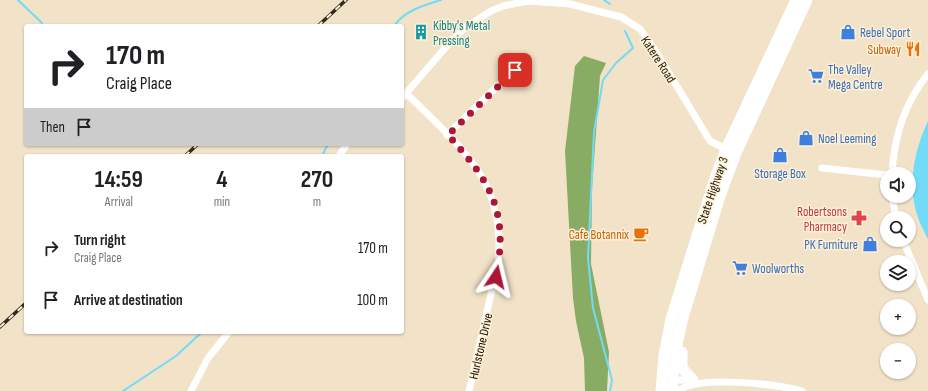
<!DOCTYPE html>
<meta charset="utf-8">
<style>
:root{--surface:#fff;--page:#f6f6f6;--text:#202124;--muted:#757577}
body{margin:0;font-family:"Sofia Sans Condensed",sans-serif;background:var(--page);color:var(--text);height:100vh;display:flex;flex-direction:column;font-size:15px;white-space:nowrap}
*{box-sizing:border-box;margin:0}
p{font-size:13px;color:var(--muted)}
.icon{flex:none;width:22px;height:22px;fill:none;stroke:currentColor;stroke-width:2;stroke-linecap:round;stroke-linejoin:round}
.map{position:relative;flex:1;overflow:hidden}
.panel{position:absolute;left:24px;top:154px;width:380px;height:180px;display:flex;flex-direction:column;background:var(--surface);border-radius:4px;box-shadow:0 1px 3px #0004}
.panel>*{flex:none}
.hud{position:absolute;left:24px;top:24px;width:380px;height:122px;border-radius:4px;box-shadow:0 1px 3px #0004;background:#fff;color:var(--text);overflow:hidden}
.buttons{position:absolute;left:880px;top:167px;display:grid;gap:8px}
.buttons a{display:grid;place-items:center;width:36px;height:36px;border-radius:50%;background:var(--surface);box-shadow:0 1px 3px #0004;font-size:20px}
.pin{position:absolute;display:grid;place-items:center;width:34px;height:34px;color:#fff;margin:-17px;border-radius:8px;box-shadow:0 2px 6px #0006}
.me{position:absolute;width:44px;margin:-22px;rotate:10deg;stroke-linejoin:round;filter:drop-shadow(0 0 3px #0008)}
.turn{display:flex;align-items:center;gap:14px;height:84px;padding:0 16px;font-size:18px}
.turn .icon{width:52px;height:52px;stroke-width:2.5}
.turn b{display:block;font-size:28px;line-height:34px}
.then{display:flex;align-items:center;height:38px;padding:0 16px;background:#0003;gap:8px;font-size:15px}
.eta{display:flex;justify-content:space-evenly;align-items:center;height:68px;text-align:center}
.eta b{font-size:24px;font-weight:700;line-height:28px}
ul{padding:0;list-style:none}
li{display:flex;align-items:center;gap:12px;height:52px;padding:0 16px}
li div{flex:1}
li b{display:block;font-size:15px}
li em{font-style:normal}
.map>svg:first-child{display:block}
.forest{fill:#89ac64}
.water{fill:#72dbf8}
.lines{fill:none;stroke-linecap:round;stroke-linejoin:round}
.stream{stroke:#72dbf8;stroke-width:2}
.minor{stroke:#fff;stroke-width:7}
.trunk{stroke:#fff;stroke-width:11}
.rail-casing{stroke:#312b20;stroke-width:3.5}
.rail{stroke:#fef0d5;stroke-width:2;stroke-dasharray:6;stroke-linecap:butt}
.route{stroke:#ab1636;stroke-width:7;stroke-dasharray:0 12.6}
.labels{text-anchor:middle;stroke-width:3;stroke-linejoin:round;paint-order:stroke}
.culture-label{font-size:13px;fill:#0d838f;stroke:#fef0d5;text-anchor:start}
.shop-label{font-size:13px;fill:#366cbe;stroke:#fef0d5;text-anchor:start}
.food-label{font-size:13px;fill:#c56008;stroke:#fef0d5;text-anchor:end}
.street-label{font-size:13px;fill:#1a150c;stroke:#fef0d5}
.health-label{font-size:13px;fill:#be3a42;stroke:#fef0d5;text-anchor:end}
</style>
<div class="map">
<svg width="928" height="391" viewBox="0 0 928 391">
<rect width="100%" height="100%" fill="#f1e2c8"/>
<polygon class="forest" points="584,56 606,63 600,76 592,188 591,264 609,352 607,391 585,391 584,358 576,321 573,298 565,151 575,66"/>
<path class="water" d="M928,121V239C924,231 919,222 917,214C907,183 915,149 928,121Z"/>
<g class="lines">
<g class="stream">
<polyline points="18,0 42,23"/>
<polyline points="604,0 610,4"/>
<path d="M394,26C404,11 424,5 441,0"/>
<polyline points="322,156 328,144"/>
<polyline points="123,391 176,356 202,332"/>
<polyline points="610,391 612,380 593,308 588,258 594,132 603,80 616,63 633,48 625,31"/>
</g>
<g class="minor">
<path d="M407,94C460,147 507,181 498,263L469,391"/>
<polyline points="402,98 452,40 466,27 491,11 503,6 528,1 570,4 621,17 640,29 655,50 710,141 730,151"/>
<polyline points="447,135 515,69"/>
<polyline points="339,156 347,144"/>
<polyline points="822,168 887,175"/>
<path d="M892,174C894,138 905,102 928,74"/>
<polyline points="892,196 896,218"/>
<polyline points="903,240 928,300"/>
<polyline points="671,383 678,380 694,380"/>
<polyline points="191,391 208,358 229,332"/>
<path d="M678,391C697,375 777,384 802,391"/>
</g>
<g class="trunk">
<polyline points="682,352 682,368 693,380"/>
<polyline points="661,391 664,355 671,319 715,178 726,149 796,0"/>
<polyline points="672,391 675,354 682,321 720,196 736,153 807,0"/>
</g>
<defs>
<g id="rail">
<polyline points="318,26 346,0"/>
<polyline points="185,156 198,144"/>
<polyline points="0,327 26,303"/>
</g>
</defs>
<use href="#rail" class="rail-casing"/>
<use href="#rail" class="rail"/>
</g>
<g class="lines">
<path class="route" d="M496,277C509,212 491,182 448,135L515,70"/>
</g>
<defs>
<symbol id="building-bare" viewBox="-9 -9 18 18"><path d="M-4-6H4V6H1V3H-1V6H-4ZM-2.5-4.3h1.7v1.8h-1.7ZM.8-4.3h1.7v1.8H.8ZM-2.5-1h1.7V.8h-1.7ZM.8-1h1.7V.8H.8Z" fill="#0f9aa8" stroke="#fef0d5" stroke-width="2.5" paint-order="stroke"/></symbol>
<symbol id="shop-bare" viewBox="-9 -9 18 18"><path d="M-5-2.5h2.3a2.7 3.5 0 0 1 5.4 0H5L5.5 6h-11ZM-1.5-2.5h3a1.5 2.3 0 0 0-3 0Z" fill="#3f7fe0" stroke="#fef0d5" stroke-width="2.5" paint-order="stroke"/></symbol>
<symbol id="restaurant-bare" viewBox="-9 -9 18 18"><path d="M-5-6h1v4h1v-4h1v4h1v-4h1v5L-1.5 .5V6h-2V.5L-5-1ZM5-6V6H3V1.5H1.5Q1.5-4 5-6Z" fill="#e8710a" stroke="#fef0d5" stroke-width="2.5" paint-order="stroke"/></symbol>
<symbol id="supermarket-bare" viewBox="-9 -9 18 18"><path d="M-6-5.5h2.5l.6 2H6L4.5 2H-2.5L-4.4-4H-6ZM-1.5 3.2a1.3 1.3 0 1 0 .1 0ZM3 3.2a1.3 1.3 0 1 0 .1 0Z" fill="#3f7fe0" stroke="#fef0d5" stroke-width="2.5" paint-order="stroke"/></symbol>
<symbol id="pharmacy-bare" viewBox="-9 -9 18 18"><path d="M-2-6h4v4h4v4h-4v4h-4v-4h-4v-4h4Z" fill="#e0444e" stroke="#fef0d5" stroke-width="2.5" paint-order="stroke"/></symbol>
<symbol id="cafe-bare" viewBox="-9 -9 18 18"><path d="M-5.5-4.5H6V0H3Q3 3.5 0 3.5H-2.5Q-5.5 3.5-5.5 0ZM3-3.2v2h1.7v-2ZM-6 4.5H4V6H-6Z" fill="#e8710a" stroke="#fef0d5" stroke-width="2.5" paint-order="stroke"/></symbol>
</defs>
<g fill-rule="evenodd">
<use href="#building-bare" x="410" y="21" width="22" height="22"/>
<use href="#shop-bare" x="837" y="21" width="22" height="22"/>
<use href="#restaurant-bare" x="902" y="38" width="22" height="22"/>
<use href="#supermarket-bare" x="805" y="65" width="22" height="22"/>
<use href="#shop-bare" x="795" y="127" width="22" height="22"/>
<use href="#shop-bare" x="769" y="144" width="22" height="22"/>
<use href="#pharmacy-bare" x="848" y="207" width="22" height="22"/>
<use href="#cafe-bare" x="630" y="223" width="22" height="22"/>
<use href="#shop-bare" x="859" y="233" width="22" height="22"/>
<use href="#supermarket-bare" x="729" y="257" width="22" height="22"/>
</g>
<g class="labels">
<g class="culture-label">
<text x="433" y="30">Kibby's Metal<tspan x="433" dy="15">Pressing</tspan></text>
</g>
<g class="shop-label">
<text x="860" y="37">Rebel Sport</text>
<text x="828" y="74">The Valley<tspan x="828" dy="15">Mega Centre</tspan></text>
<text x="818" y="143">Noel Leeming</text>
<text x="780" y="178" text-anchor="middle">Storage Box</text>
<text x="858" y="249" text-anchor="end">PK Furniture</text>
<text x="752" y="273">Woolworths</text>
</g>
<g class="food-label">
<text x="901" y="54">Subway</text>
<text x="629" y="239">Cafe Botannix</text>
</g>
<g class="street-label">
<text transform="translate(659 59) rotate(57)" y="5">Katere Road</text>
<text transform="translate(712 190) rotate(-71)" y="5">State Highway 3</text>
<text transform="translate(480 346) rotate(-77)" y="5">Hurlstone Drive</text>
</g>
<g class="health-label">
<text x="847" y="216">Robertsons<tspan x="847" dy="15">Pharmacy</tspan></text>
</g>
</g>
</svg>
<div class="buttons">
<a><svg class="icon" aria-label="sound" viewBox="0 0 24 24"><path d="M4 9h4l5-4v14l-5-4H4zM17 9q2 3 0 6"/></svg></a>
<a><svg class="icon" aria-label="search" viewBox="0 0 24 24"><circle cx="10" cy="10" r="6"/><path d="M15 15l6 6"/></svg></a>
<a><svg class="icon" aria-label="layers" viewBox="0 0 24 24"><path d="M12 4l9 5-9 5-9-5zM3 14l9 5 9-5"/></svg></a>
<a>+</a>
<a>−</a>
</div>
<div class="pin" style="left:515px;top:70px;background:#d93025"><svg class="icon" aria-label="arrive" viewBox="0 0 24 24"><path d="M6 21V4h12l-3 4 3 4H6"/></svg></div>
<svg class="me" style="left:496px;top:277px" viewBox="-20 -20 40 40"><path d="M0-17L14 15 0 8-14 15z" fill="#ab1636" stroke="#fff" stroke-width="4"/></svg>
<div class="hud">
<div class="turn"><svg class="icon" aria-label="right" viewBox="0 0 24 24"><path d="M7 20v-9h11M14 6l5 5-5 5"/></svg><div><b>170 m</b>Craig Place</div></div>
<div class="then">Then<svg class="icon" aria-label="arrive" viewBox="0 0 24 24"><path d="M6 21V4h12l-3 4 3 4H6"/></svg></div>
</div>
<section class="panel">
<div class="eta">
<div><b>14:59</b><p>Arrival</p></div>
<div><b>4</b><p>min</p></div>
<div><b>270</b><p>m</p></div>
</div>
<ul>
<li><svg class="icon" aria-label="right" viewBox="0 0 24 24"><path d="M7 20v-9h11M14 6l5 5-5 5"/></svg><div><b>Turn right</b><p>Craig Place</p></div><em>170 m</em></li>
<li><svg class="icon" aria-label="arrive" viewBox="0 0 24 24"><path d="M6 21V4h12l-3 4 3 4H6"/></svg><div><b>Arrive at destination</b></div><em>100 m</em></li>
</ul>
</section>
</div>
